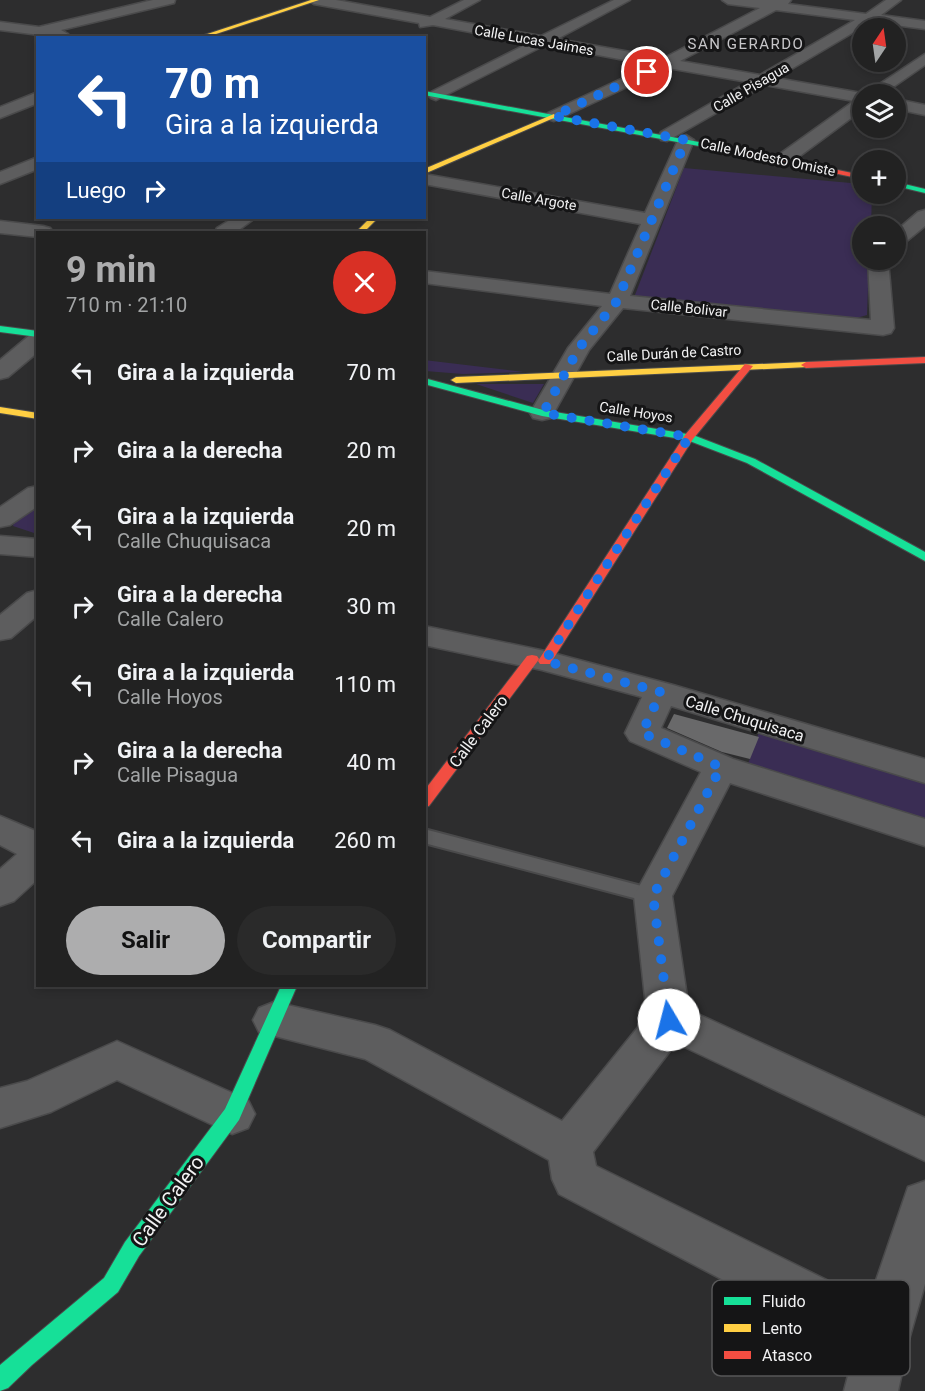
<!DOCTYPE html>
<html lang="es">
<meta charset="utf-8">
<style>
:root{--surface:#222;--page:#2a2a2a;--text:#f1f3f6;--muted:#a2a4a5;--line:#3f3f40;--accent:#adadae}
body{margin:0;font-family:Roboto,sans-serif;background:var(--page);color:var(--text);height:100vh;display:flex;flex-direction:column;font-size:22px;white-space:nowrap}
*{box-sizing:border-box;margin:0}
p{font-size:20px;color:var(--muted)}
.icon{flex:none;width:33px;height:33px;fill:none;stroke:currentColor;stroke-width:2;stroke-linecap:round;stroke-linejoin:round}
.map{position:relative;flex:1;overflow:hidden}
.panel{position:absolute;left:36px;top:231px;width:390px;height:756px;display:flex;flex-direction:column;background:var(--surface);border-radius:0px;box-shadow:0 3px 9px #0003,0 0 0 2px var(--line)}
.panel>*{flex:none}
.guide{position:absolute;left:36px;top:36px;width:390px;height:183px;border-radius:0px;box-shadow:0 3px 9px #0003,0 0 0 2px var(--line);background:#1a4fa0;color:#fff;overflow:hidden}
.needle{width:39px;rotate:13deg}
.tools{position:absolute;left:852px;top:18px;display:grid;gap:12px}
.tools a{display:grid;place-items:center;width:54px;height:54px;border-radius:50%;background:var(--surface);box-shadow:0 3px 9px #0003,0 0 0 2px var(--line);font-size:30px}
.pin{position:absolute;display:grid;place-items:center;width:51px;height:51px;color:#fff;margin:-26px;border:3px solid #fff;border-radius:50%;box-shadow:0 2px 6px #0007}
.me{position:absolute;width:66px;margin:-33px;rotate:352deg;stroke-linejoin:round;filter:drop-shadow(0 0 4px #0008)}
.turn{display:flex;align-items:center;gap:21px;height:126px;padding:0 30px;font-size:27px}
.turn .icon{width:78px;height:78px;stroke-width:2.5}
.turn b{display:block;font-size:42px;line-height:51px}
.then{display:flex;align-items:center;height:57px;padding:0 30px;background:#0003;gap:12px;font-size:22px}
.round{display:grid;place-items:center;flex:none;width:63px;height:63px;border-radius:32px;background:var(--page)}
.summary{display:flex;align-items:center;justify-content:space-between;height:102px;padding:0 30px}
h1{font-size:36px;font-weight:700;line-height:45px;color:var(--accent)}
.cta{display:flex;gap:12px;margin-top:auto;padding:12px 30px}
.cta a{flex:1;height:69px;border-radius:36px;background:var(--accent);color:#111;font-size:24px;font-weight:700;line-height:69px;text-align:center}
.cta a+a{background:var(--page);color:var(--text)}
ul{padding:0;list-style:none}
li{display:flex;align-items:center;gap:18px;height:78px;padding:0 30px}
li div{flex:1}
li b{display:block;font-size:22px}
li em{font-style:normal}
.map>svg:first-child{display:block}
.green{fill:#3a2d54}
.building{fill:#69696a}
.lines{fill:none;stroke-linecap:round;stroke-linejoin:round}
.lane-casing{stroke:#4a4a4b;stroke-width:4}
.street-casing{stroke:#4a4a4b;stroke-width:3}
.fast-casing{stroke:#4a4a4b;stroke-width:2}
.slow-casing{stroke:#4a4a4b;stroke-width:2}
.jam-casing{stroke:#4a4a4b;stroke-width:2}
.lane{fill:#5d5d5e;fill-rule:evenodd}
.street{fill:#5d5d5e;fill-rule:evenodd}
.fast{fill:#16e098;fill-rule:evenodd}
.slow{fill:#ffcf43;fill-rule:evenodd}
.jam{fill:#f24e42;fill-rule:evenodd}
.route{stroke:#1a73e8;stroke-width:10;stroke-dasharray:0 18}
.labels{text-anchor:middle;stroke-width:6;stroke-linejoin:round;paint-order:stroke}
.far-street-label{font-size:14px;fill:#f2f2f3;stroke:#151516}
.far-neighbourhood-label{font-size:15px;letter-spacing:1.5px;fill:#c7c6c9;stroke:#151516}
.street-label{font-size:16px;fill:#f2f2f3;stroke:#151516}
.near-street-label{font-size:20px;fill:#f2f2f3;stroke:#151516}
.key{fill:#151516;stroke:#575758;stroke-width:1.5}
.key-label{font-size:16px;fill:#f2f2f3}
</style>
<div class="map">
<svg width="925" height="1391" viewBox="0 0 925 1391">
<rect width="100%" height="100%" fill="#2d2d2e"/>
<g class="green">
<polygon points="684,168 862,184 862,194 872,194 871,226 862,226 862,260 869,260 867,315 853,319 642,298 635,295"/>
<polygon points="424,360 524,372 463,374 425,371"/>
<polygon points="476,384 544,384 533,403"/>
<polygon points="37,504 37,534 13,526 15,519"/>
<polygon points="759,732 925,783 925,824 748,764"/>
</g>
<polygon class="building" points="674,714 759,737 750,759 722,752 667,728"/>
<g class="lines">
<defs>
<polygon id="lane" points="424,829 653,889 660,891 663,896 660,901 653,903 424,843"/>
<g id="street">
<polygon points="153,0 175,0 174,3 61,30 68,34 64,38 0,30 0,22 39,27"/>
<path d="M308,0H336L430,17L464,0H480L445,19L541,36L614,0H630L557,39L664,58L760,8L728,4L722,0H791L788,4L866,14L886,0H901L881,15L925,21V29L871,22L776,78L867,94L869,91L925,54V65L883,94H862V110L789,164H777L774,160L777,156L854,101L765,85L667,141L661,140L659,136L661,132L748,82L668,68L554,121L548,119L546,116L548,113L651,65L545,45L436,100L431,98L428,95L431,92L529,43L433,25L420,27L419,23L314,4ZM776,10L855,20L760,75L680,61Z"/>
<polygon points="38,92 38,103 0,118 0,107"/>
<polygon points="896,99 925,105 925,115 896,109"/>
<polygon points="686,135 694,140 630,296 871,320 868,260 888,260 894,328 891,333 883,335 623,308 589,350 551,418 542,420 533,418 530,413 568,348 602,306 424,283 424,271 610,294 641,224 424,184 424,174 645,213 678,140"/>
<polygon points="38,157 38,169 0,184 0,172"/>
<polygon points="925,210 925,226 903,244 896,246 896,231 918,212"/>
<polygon points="233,218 255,218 236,232 215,232 217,228"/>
<polygon points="0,221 43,226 50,228 53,232 38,232 38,237 0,233"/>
<polygon points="38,333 38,352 8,377 0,379 0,360 30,335"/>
<polygon points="38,486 38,506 10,525 0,527 0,507 28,488"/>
<polygon points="0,536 38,539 38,557 0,554"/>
<polygon points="38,590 38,615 11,638 0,640 0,615 27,593"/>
<polygon points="424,626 545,651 673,685 925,759 925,783 671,706 661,728 733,759 925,819 925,846 730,783 672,896 689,1010 925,1118 925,1161 676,1043 593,1152 596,1166 869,1301 908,1187 925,1181 925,1284 910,1336 898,1391 844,1391 855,1349 559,1194 552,1179 549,1160 365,1059 259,1032 253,1020 259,1008 274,1002 375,1025 390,1030 562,1121 647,1016 634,896 701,772 630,741 625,733 642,697 542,670 424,645"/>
<polygon points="0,816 38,832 38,879 14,901 0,906 0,869 17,854 0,845"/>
<polygon points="117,1041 248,1100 255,1114 248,1128 232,1134 117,1080 51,1112 0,1128 0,1088 27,1081"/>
</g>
<g id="fast">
<polygon points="424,91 731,148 735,150 731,152 424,95"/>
<polygon points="896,182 925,189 925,193 896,186"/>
<polygon points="0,326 38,331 38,337 0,332"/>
<polygon points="424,378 543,410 693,435 755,459 925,552 925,561 747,463 687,440 542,416 424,384"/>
<polygon points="281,986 297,986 239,1120 139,1256 118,1292 32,1365 8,1388 0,1391 0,1365 104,1278 125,1242 225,1109"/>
</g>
<g id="slow">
<polygon points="311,0 319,0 204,38 195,38"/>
<polygon points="554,114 556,117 424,174 424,169"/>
<polygon points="370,218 378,218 364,232 356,232"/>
<polygon points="806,362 809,363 809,367 456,383 451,380 456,377"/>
<polygon points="0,407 38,413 38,419 0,413"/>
</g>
<g id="jam">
<polygon points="731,148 862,175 862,179 729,151 727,150"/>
<polygon points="925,357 925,363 806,368 801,365 806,362"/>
<polygon points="745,364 753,366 693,439 550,664 540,664 538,661 685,435"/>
<polygon points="532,655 537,656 539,659 537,662 429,806 424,807 424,791 527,656"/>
</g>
</defs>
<use href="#lane" class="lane-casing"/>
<use href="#street" class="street-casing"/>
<use href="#fast" class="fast-casing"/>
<use href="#slow" class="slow-casing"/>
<use href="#jam" class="jam-casing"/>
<use href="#lane" class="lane"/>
<use href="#street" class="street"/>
<use href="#fast" class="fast"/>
<use href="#slow" class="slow"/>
<use href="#jam" class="jam"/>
</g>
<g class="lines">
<polyline class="route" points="647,72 554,116 686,140 617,301 579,348 543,413 689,437 545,661 661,692 642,733 721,767 653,896 669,1020"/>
</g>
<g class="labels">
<g class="far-street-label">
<text transform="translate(534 40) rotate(10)" y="5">Calle Lucas Jaimes</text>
<text transform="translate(751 87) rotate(-30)" y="5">Calle Pisagua</text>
<text transform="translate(768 157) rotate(12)" y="5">Calle Modesto Omiste</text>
<text transform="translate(539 199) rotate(10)" y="5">Calle Argote</text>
<text transform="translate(689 308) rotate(6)" y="5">Calle Bolivar</text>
<text transform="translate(674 353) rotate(-3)" y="5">Calle Durán de Castro</text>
<text transform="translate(636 412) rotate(9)" y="5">Calle Hoyos</text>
</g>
<g class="far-neighbourhood-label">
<text x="746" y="49">SAN GERARDO</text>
</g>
<g class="street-label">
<text transform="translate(745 718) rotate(17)" y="6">Calle Chuquisaca</text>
<text transform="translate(478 731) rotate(-53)" y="6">Calle Calero</text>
</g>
<g class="near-street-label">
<text transform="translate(168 1201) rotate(-54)" y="7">Calle Calero</text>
</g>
</g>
<rect x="712" y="1280" width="198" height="96" rx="9" class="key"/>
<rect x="724" y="1297" width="27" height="8" fill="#16e098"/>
<rect x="724" y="1324" width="27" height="8" fill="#ffcf43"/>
<rect x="724" y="1351" width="27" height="8" fill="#f24e42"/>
<g class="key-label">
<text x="762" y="1307">Fluido</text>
<text x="762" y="1334">Lento</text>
<text x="762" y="1361">Atasco</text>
</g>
</svg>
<div class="tools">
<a><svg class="needle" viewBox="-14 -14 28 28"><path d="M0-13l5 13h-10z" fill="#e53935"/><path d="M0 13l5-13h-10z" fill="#a2a4a5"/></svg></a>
<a><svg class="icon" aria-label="layers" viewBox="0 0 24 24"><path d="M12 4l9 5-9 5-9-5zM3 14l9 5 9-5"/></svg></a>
<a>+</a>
<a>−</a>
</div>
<div class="pin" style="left:647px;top:72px;background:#d93025"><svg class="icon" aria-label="arrive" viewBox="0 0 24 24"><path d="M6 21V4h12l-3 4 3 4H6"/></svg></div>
<svg class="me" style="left:669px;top:1020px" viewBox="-20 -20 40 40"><circle r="19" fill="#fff"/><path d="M0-13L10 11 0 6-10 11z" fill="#1a73e8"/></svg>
<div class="guide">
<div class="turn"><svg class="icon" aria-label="left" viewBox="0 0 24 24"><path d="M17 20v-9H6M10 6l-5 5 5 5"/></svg><div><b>70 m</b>Gira a la izquierda</div></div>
<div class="then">Luego<svg class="icon" aria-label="right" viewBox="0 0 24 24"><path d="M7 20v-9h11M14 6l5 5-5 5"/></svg></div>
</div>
<section class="panel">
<div class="summary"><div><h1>9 min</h1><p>710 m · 21:10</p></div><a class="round" style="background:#d93025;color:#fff"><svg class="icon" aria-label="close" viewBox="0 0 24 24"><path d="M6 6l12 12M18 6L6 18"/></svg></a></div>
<ul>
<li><svg class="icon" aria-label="left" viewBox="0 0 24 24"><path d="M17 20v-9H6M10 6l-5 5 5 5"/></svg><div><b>Gira a la izquierda</b></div><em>70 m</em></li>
<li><svg class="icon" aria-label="right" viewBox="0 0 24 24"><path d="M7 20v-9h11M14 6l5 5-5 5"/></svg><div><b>Gira a la derecha</b></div><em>20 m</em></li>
<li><svg class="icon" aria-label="left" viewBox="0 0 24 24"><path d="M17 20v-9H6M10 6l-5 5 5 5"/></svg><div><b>Gira a la izquierda</b><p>Calle Chuquisaca</p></div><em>20 m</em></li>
<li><svg class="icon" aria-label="right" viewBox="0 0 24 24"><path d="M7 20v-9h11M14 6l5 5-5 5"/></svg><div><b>Gira a la derecha</b><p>Calle Calero</p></div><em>30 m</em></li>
<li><svg class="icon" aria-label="left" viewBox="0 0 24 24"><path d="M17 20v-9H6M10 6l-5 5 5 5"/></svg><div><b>Gira a la izquierda</b><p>Calle Hoyos</p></div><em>110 m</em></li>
<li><svg class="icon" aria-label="right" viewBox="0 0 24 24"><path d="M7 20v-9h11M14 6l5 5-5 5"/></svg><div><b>Gira a la derecha</b><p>Calle Pisagua</p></div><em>40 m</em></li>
<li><svg class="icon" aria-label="left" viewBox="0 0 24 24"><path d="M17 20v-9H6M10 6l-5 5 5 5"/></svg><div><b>Gira a la izquierda</b></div><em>260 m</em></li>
</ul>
<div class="cta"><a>Salir</a><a>Compartir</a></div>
</section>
</div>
